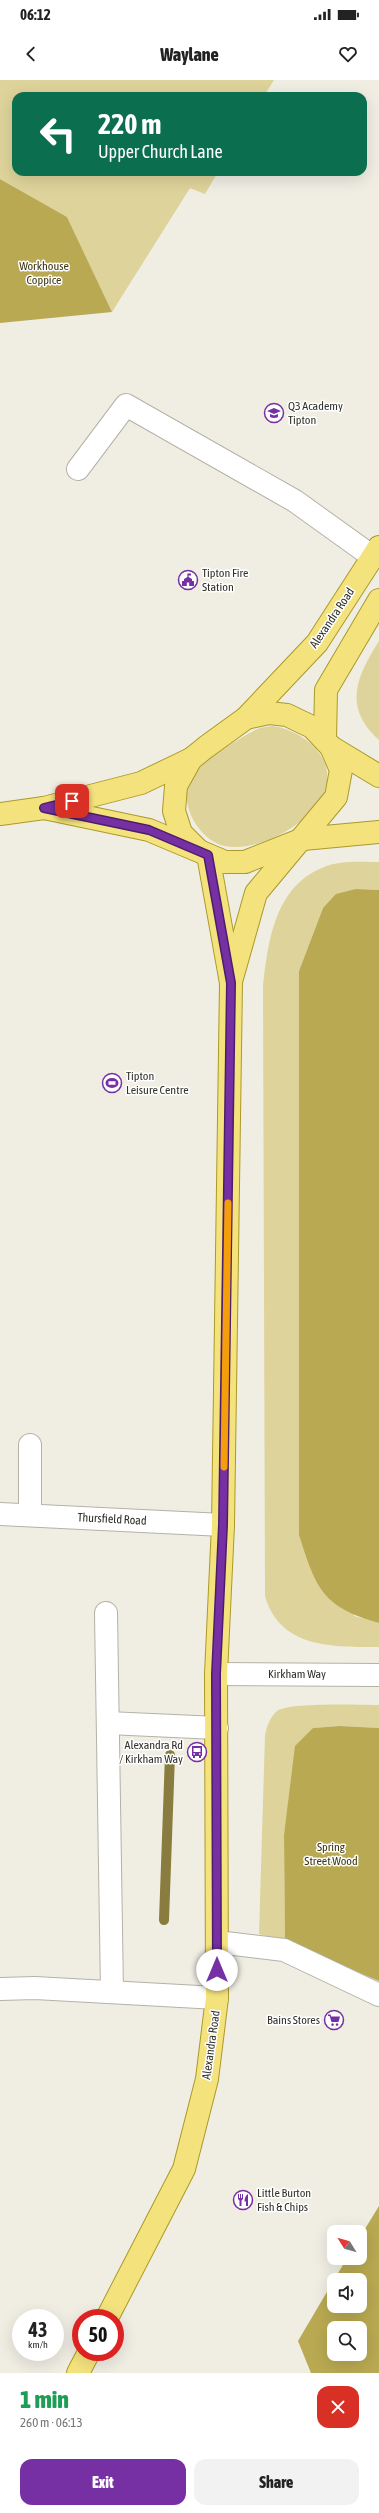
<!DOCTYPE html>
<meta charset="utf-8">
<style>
:root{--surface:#fff;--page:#f2f2f2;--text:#222;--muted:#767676;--accent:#7630a3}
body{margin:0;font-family:"Asap Condensed",sans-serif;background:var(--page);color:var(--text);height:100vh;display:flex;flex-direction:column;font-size:15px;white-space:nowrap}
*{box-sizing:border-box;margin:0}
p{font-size:13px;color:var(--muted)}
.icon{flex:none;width:22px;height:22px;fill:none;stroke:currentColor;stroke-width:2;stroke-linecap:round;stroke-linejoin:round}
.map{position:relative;height:2293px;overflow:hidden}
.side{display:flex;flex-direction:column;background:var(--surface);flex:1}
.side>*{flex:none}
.banner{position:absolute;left:12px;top:12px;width:355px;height:84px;border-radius:12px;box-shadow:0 4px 16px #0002;background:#0b6e4f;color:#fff;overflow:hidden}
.needle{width:26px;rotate:307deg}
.buttons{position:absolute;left:327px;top:2145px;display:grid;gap:8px}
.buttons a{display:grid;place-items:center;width:40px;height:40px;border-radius:8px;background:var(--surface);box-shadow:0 4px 16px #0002;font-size:20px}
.speed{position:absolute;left:12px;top:2229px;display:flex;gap:8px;font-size:20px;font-weight:700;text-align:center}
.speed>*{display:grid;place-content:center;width:52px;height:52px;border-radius:50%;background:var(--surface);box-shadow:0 4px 16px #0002;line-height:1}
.speed small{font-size:10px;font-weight:400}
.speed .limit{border:6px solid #d22;background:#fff;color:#111}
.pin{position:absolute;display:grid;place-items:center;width:34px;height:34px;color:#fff;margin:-17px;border-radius:8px;box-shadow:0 2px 6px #0006}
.me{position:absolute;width:44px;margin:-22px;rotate:0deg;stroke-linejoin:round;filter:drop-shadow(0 0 3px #0008)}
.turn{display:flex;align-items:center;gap:14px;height:84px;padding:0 20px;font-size:18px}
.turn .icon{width:52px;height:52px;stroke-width:2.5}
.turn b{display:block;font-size:28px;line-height:34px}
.round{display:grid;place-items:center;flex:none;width:42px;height:42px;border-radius:12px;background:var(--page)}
.head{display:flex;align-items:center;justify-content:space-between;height:68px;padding:0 20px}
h1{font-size:24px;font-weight:800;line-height:30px;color:#1e9e55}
.action{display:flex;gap:8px;margin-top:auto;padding:8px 20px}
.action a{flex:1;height:46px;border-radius:12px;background:var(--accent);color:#fff;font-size:16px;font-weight:800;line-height:46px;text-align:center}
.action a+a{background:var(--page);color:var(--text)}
.status{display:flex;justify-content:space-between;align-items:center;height:28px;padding:0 20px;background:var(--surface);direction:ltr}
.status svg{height:11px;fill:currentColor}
header{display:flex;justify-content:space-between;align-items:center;height:52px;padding:0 20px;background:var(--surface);font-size:18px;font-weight:800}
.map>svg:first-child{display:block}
.green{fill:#ded39a}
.forest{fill:#b9a952;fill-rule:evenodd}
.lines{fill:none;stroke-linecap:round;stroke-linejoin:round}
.stream{stroke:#887d3e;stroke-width:10}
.minor-casing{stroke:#b4b2a7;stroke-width:24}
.major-casing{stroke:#ab9929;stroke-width:24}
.minor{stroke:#fff;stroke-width:22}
.major{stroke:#f4e37d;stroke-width:22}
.route-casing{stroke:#4d1f6a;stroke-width:10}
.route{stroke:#7630a3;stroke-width:7}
.slow{stroke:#f59e0b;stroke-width:7}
.labels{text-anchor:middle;stroke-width:3;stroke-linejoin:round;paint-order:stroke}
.park-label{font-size:12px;fill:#3c350f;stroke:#fff}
.poi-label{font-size:12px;fill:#31312c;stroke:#fff;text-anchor:start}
.street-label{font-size:12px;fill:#31312c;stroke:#fff}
</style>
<div class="status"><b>06:12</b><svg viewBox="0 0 49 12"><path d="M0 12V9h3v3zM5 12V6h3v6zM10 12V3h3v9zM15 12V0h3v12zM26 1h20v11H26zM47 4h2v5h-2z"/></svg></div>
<header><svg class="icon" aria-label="back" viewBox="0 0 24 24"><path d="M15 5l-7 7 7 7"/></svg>Waylane<svg class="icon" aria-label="heart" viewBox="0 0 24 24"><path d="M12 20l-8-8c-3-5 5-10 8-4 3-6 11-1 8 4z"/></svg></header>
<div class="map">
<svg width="379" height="2293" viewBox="0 0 379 2293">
<rect width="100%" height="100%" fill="#f0eee3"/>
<g class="green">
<polygon points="0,0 274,0 264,16 16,16 16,92 218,92 205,114 190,108 112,232 67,137 0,99"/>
<path d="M379,561V660C342,627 357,596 379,561Z"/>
<path d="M272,646C304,650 340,680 323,715C310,744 257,773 225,766C196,760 174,715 194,691C201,682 250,651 260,648C264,647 268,647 272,646Z"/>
<path d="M379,782V810L356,809L323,828L299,891L354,1536L379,1543V1567C334,1567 280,1569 265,1516L263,907C268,861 275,806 324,787C340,780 363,782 379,782Z"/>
<path d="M379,1625V1648L340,1646L313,1648L284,1755L285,1862L259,1854L265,1655C267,1646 270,1637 277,1631C289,1622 361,1625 379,1625Z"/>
</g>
<g class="forest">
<polygon points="0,99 67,137 112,232 0,243"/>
<path d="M356,809L379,810V1543C322,1527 316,1508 299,1455V891L323,828L336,814Z"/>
<polygon points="340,1646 379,1648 379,1901 285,1862 284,1755 295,1666 313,1648"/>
<path d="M379,2126V2293H311L298,2261L334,2200V2226H360V2200H334L347,2178H360V2157ZM334,2248H360V2274H334Z"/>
</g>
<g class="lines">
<polyline class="stream" points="164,1840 170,1675"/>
<defs>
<g id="minor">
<polyline points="78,389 126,325 295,421 373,477"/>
<polyline points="30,1365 30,1435"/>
<polyline points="0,1434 223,1445"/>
<polyline points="106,1533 112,1912"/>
<polyline points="216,1594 379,1595"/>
<polyline points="108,1643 217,1648"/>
<polyline points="217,1862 284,1870 379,1915"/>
<polyline points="0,1909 35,1908 217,1918"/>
</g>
<g id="major">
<polyline points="246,638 317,563 379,467"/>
<polyline points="325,660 326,610 379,520"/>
<polyline points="331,667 379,696"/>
<polyline points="44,728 149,750 225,782 245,782 303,759 379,752"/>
<polyline points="0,734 44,728 141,703 191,679"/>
<polyline points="198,770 181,753 174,731 176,706 191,679 206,667 246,638 269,633 287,635 312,647 331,667 341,690 336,717 256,813 232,898"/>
<polyline points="107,2238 184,2089 207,1999 217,1918 216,1594 223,1445 231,903 208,775"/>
<polyline points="78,2293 89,2272"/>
</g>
</defs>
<use href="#minor" class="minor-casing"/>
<use href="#major" class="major-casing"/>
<use href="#minor" class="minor"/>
<use href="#major" class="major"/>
</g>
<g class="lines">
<defs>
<polyline id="route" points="72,721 44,728 149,750 208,775 231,903 223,1445 216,1594 217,1890"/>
</defs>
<use href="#route" class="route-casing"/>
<use href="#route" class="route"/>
<polyline class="slow" points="224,1387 228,1123"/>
</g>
<defs>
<symbol id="school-ring" viewBox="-11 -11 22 22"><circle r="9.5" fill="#fff" stroke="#7630a3" stroke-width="1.5"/><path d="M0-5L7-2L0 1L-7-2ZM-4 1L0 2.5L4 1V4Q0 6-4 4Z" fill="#7630a3"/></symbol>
<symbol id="civic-ring" viewBox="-11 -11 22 22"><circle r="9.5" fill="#fff" stroke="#7630a3" stroke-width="1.5"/><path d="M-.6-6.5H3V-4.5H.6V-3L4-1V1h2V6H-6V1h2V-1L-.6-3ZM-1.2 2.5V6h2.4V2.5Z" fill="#7630a3"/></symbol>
<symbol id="stadium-ring" viewBox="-11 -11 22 22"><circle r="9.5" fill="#fff" stroke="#7630a3" stroke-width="1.5"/><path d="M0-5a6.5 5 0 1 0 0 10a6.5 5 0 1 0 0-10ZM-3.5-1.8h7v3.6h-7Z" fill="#7630a3"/></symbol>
<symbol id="bus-ring" viewBox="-11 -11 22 22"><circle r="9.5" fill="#fff" stroke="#7630a3" stroke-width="1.5"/><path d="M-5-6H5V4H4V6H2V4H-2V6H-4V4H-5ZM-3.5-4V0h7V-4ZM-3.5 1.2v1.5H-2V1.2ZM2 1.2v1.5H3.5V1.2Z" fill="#7630a3"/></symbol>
<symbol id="supermarket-ring" viewBox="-11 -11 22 22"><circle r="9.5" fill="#fff" stroke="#7630a3" stroke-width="1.5"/><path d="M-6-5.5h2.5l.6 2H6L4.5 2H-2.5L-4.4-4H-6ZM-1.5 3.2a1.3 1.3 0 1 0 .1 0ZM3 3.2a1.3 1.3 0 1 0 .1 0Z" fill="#7630a3"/></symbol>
<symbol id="restaurant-ring" viewBox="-11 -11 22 22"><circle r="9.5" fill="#fff" stroke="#7630a3" stroke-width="1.5"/><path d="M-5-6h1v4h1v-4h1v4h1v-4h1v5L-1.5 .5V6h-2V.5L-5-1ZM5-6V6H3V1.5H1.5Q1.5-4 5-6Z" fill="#7630a3"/></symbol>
</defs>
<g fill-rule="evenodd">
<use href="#school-ring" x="263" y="322" width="22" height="22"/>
<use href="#civic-ring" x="177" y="489" width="22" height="22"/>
<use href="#stadium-ring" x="101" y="992" width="22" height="22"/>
<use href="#bus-ring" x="186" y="1661" width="22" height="22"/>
<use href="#supermarket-ring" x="323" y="1929" width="22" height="22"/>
<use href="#restaurant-ring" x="232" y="2109" width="22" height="22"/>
</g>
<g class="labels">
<g class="park-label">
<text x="44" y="190">Workhouse<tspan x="44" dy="14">Coppice</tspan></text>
<text x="331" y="1771">Spring<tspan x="331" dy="14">Street Wood</tspan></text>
</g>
<g class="poi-label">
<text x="288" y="330">Q3 Academy<tspan x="288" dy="14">Tipton</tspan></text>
<text x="202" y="497">Tipton Fire<tspan x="202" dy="14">Station</tspan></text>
<text x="126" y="1000">Tipton<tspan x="126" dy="14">Leisure Centre</tspan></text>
<text x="183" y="1669" text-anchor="end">Alexandra Rd<tspan x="183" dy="14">/ Kirkham Way</tspan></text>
<text x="320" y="1944" text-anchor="end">Bains Stores</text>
<text x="257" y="2117">Little Burton<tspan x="257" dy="14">Fish &amp; Chips</tspan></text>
</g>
<g class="street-label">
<text transform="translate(332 538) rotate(-56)" y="4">Alexandra Road</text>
<text transform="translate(112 1439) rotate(3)" y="4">Thursfield Road</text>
<text x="297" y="1598">Kirkham Way</text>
<text transform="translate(211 1965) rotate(-82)" y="4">Alexandra Road</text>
</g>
</g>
</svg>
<div class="buttons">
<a><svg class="needle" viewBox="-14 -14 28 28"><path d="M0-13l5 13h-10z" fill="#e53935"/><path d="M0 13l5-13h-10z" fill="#767676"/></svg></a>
<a><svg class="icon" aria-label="sound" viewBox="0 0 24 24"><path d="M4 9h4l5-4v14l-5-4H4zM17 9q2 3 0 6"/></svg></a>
<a><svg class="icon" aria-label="search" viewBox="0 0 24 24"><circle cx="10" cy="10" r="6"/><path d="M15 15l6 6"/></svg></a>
</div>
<div class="speed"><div>43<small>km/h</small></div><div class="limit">50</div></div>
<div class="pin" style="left:72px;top:721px;background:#d93025"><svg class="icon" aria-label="arrive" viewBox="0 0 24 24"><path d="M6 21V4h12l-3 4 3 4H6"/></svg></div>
<svg class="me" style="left:217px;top:1890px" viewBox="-20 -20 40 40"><circle r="19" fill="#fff"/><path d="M0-13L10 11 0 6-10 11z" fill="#7630a3"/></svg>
<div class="banner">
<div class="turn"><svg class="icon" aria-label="left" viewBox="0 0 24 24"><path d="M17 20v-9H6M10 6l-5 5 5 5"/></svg><div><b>220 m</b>Upper Church Lane</div></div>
</div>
</div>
<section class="side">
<div class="head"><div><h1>1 min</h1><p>260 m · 06:13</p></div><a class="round" style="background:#d93025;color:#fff"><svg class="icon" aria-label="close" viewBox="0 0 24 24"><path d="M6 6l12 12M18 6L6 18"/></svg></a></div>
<div class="action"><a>Exit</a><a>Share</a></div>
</section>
